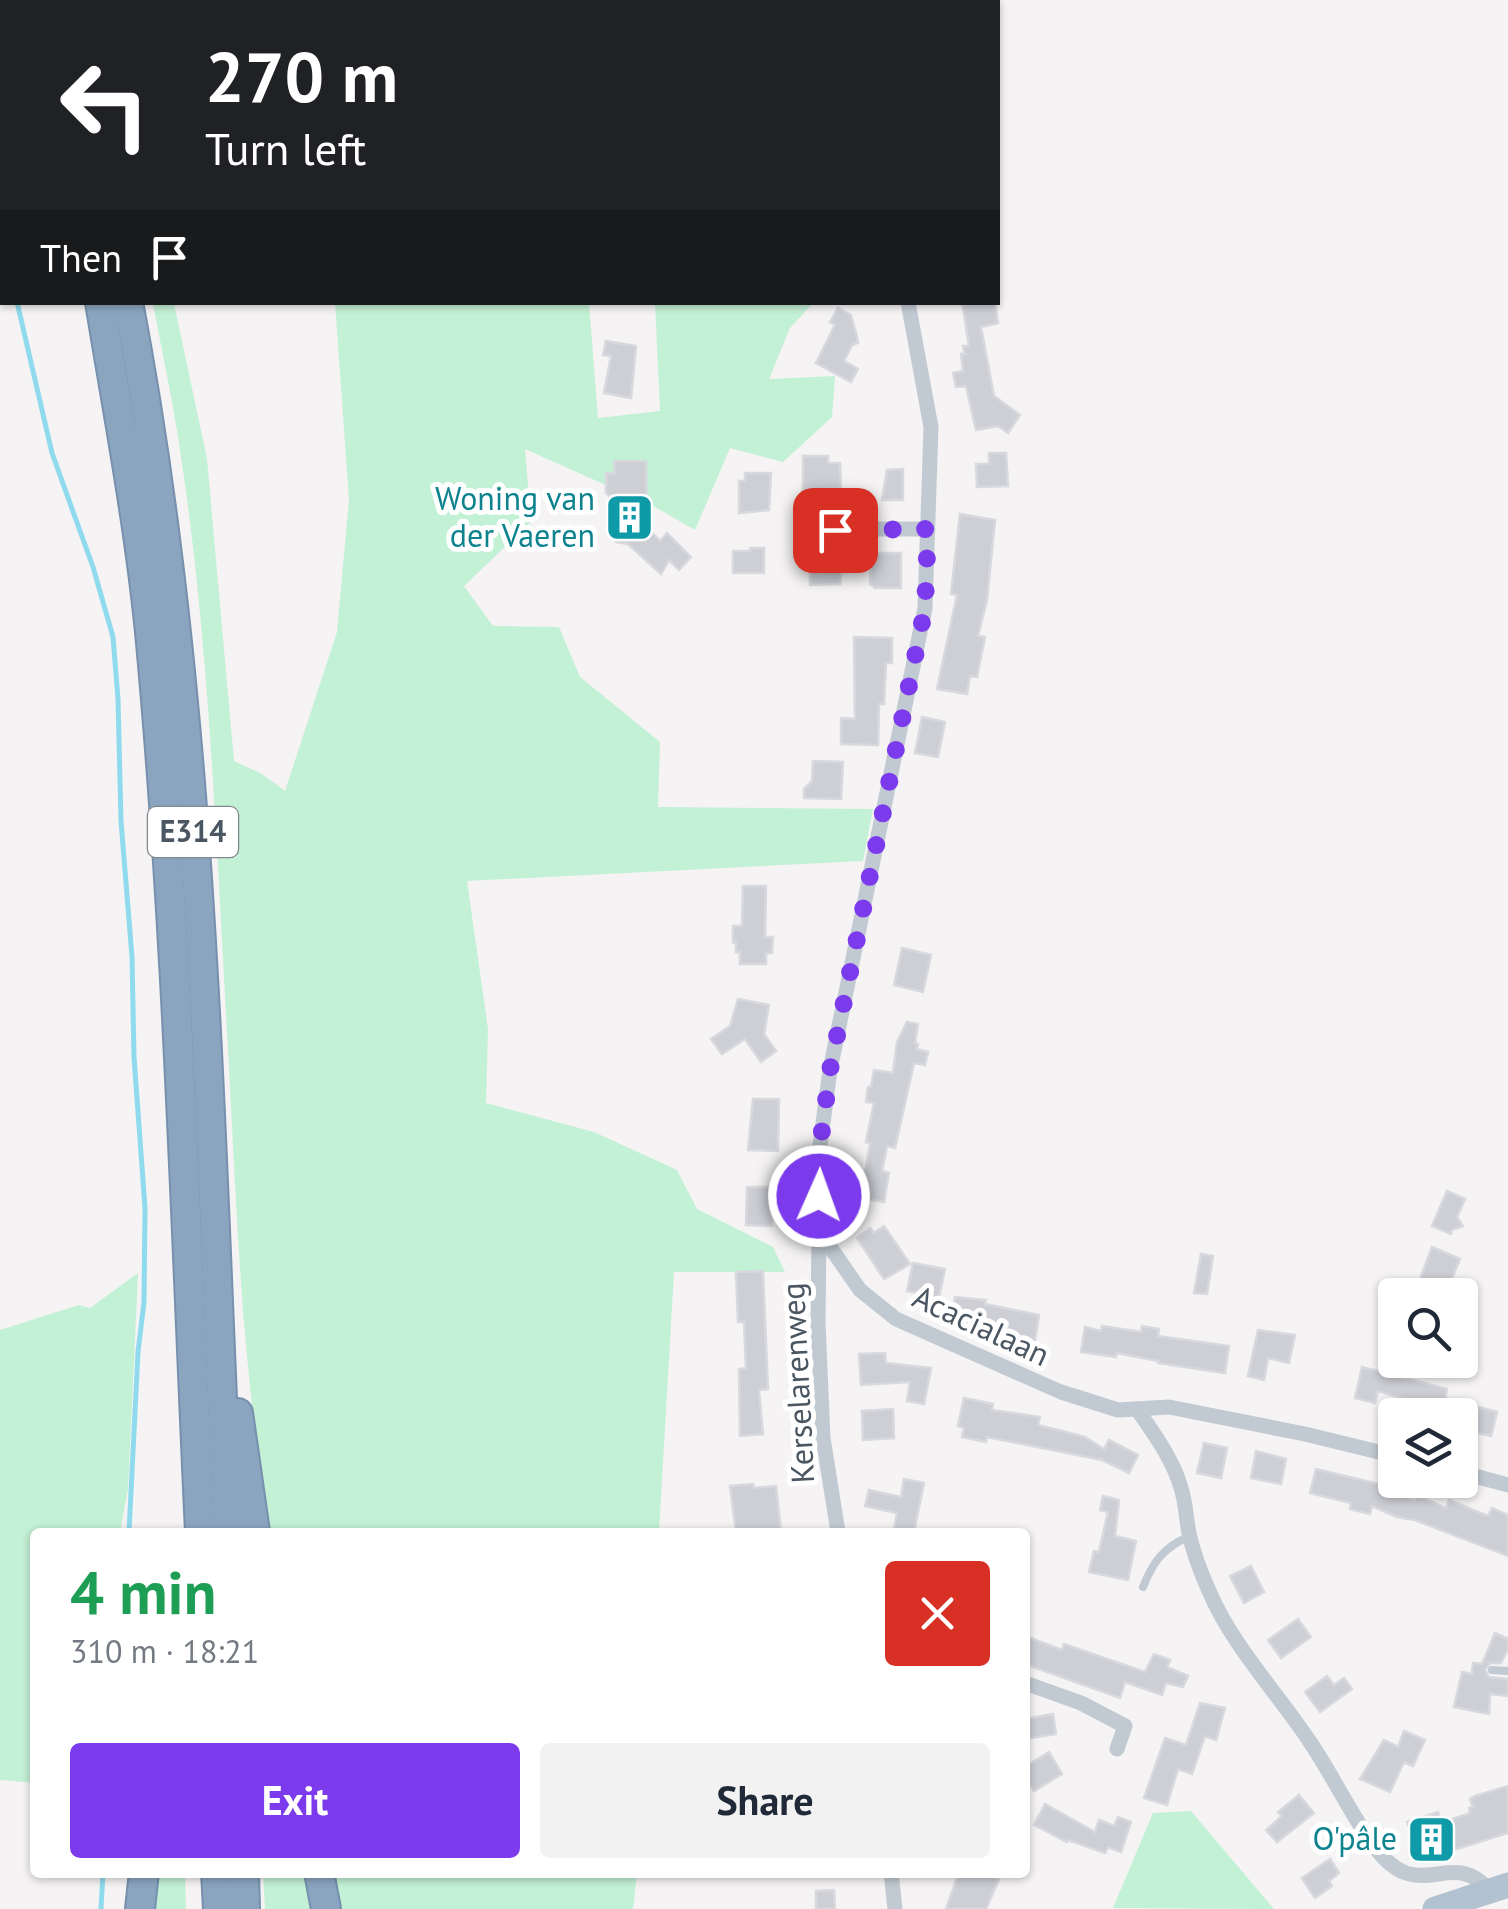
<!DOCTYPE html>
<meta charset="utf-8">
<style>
:root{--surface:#fff;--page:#f2f2f3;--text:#1f2937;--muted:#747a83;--accent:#7c3aed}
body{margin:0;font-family:"PT Sans",sans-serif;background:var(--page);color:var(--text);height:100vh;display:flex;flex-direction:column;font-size:38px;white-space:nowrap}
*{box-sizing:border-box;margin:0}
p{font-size:32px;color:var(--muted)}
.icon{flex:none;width:55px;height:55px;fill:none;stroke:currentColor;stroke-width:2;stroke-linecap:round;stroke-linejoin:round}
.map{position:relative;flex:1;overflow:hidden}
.sheet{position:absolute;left:30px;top:1528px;width:1000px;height:350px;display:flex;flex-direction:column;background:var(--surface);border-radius:10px;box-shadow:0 2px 8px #0004}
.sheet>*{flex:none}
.guide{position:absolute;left:0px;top:0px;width:1000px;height:305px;box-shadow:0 2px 8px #0004;background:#202124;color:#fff;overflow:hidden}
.tools{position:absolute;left:1378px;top:1278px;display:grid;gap:20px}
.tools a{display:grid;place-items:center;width:100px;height:100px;border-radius:10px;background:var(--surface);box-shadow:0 2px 8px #0004;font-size:50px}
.pin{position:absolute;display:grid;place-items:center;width:85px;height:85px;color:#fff;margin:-42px;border-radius:20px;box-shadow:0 5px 15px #0006}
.me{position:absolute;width:110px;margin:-55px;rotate:2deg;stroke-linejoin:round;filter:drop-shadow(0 0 8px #0008)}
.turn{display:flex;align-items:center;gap:35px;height:210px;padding:0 40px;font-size:45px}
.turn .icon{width:130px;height:130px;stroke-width:2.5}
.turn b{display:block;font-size:70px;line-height:85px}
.then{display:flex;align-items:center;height:95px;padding:0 40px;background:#0003;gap:20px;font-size:38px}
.round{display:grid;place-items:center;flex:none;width:105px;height:105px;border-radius:10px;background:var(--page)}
.overview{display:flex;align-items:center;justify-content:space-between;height:170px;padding:0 40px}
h1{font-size:60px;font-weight:800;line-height:75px;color:#1e9e55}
.primary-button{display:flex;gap:20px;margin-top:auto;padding:20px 40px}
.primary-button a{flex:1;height:115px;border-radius:10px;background:var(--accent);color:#fff;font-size:40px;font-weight:800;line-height:115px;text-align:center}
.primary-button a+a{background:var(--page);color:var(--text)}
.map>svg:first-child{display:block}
.green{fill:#c3f1d5}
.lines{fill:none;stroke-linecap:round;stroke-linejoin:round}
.stream{stroke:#90daee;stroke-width:5}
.building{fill:#cdcfd5;stroke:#d7d9de;stroke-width:2.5}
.motorway-casing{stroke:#7690ad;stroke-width:32}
.service{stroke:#c1cad2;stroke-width:8}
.minor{stroke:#c1cad2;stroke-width:15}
.primary{stroke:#b3c2d1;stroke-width:25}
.motorway{stroke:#8ba5c1;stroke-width:28}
.route{stroke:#7c3aed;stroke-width:18;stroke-dasharray:0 32.4}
.labels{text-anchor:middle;stroke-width:10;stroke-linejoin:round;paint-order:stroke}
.shield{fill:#fff;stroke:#808990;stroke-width:2.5}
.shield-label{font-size:30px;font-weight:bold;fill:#4a5661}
.culture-label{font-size:32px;fill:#0d838f;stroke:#fff;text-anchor:end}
.street-label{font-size:32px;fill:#4a5661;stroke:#fff}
</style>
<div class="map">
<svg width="1508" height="1909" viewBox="0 0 1508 1909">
<rect width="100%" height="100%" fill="#f5f3f3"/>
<g class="green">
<path d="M153,303H174L207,459L234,761L262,774L285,791L337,632L349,500L335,303H589L598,418L660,411L655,303H813L790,328L769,379L835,376L832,417L783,462L730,448L695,530L655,507L525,449L531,522L464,586L493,626L559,627L580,677L660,742L658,807L873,809L863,861L467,881L488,1029L486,1103L594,1132L677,1170L697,1209L773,1247L785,1272H674L659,1532H271C241,1373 237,1211 228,1049C216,845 210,639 178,437C171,392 161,347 153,303Z"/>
<polygon points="138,1273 128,1489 120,1532 35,1532 35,1783 0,1780 0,1330 79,1305 90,1308"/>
<polygon points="1191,1811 1274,1909 1113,1908 1153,1813"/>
<polygon points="157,1873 185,1873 186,1909 152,1909"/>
<polygon points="263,1873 306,1873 313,1909 265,1909"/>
<polygon points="335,1873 335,1872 637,1873 633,1909 342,1909"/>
</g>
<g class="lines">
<g class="stream">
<polyline points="0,176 2,192"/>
<polyline points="17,302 52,453 93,567 113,637 118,699 121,821 132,957 134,1057 145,1208 144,1302 138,1352 129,1532"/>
<polyline points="101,1909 103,1872"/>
</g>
</g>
<g class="building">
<polygon points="962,302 995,302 998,323 981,327 994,396 1020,415 1008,433 998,426 976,430 966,386 956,387 953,373 963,371 961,354 965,354 963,346 969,346"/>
<polygon points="838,308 851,315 857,337 858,343 852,345 844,361 858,369 851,382 816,363 835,325 830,322"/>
<polygon points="606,341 636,346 631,398 604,393 611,356 603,355"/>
<polygon points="989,453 1006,453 1008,486 977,487 976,464 989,464"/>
<polygon points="803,456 828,456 828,463 840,463 841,491 803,491"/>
<polygon points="614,461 646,461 647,528 660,541 667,533 691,557 679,570 669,560 661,574 628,544 616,542 618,529 610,521 618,514 615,501 606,493 606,473 615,474"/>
<polygon points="903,469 903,500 882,500 887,470"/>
<polygon points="745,473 771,473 769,510 739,513 739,481 745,481"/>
<polygon points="960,514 995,520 987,600 978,636 985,637 977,677 970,676 967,694 937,689 957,595 951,594"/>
<polygon points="750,548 764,548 764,573 733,573 733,551 750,551"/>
<polygon points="871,553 901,553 901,588 875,588 870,584"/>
<polygon points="843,561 840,584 810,585 810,562"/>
<polygon points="854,637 892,638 892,663 886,663 884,704 879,704 878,745 841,744 841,718 855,719"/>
<polygon points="922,717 945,722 938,757 915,753"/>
<polygon points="813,761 843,762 841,799 804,798 804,789 812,781"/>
<polygon points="743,886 766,886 765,937 773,937 772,953 766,953 766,964 740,964 740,952 736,952 736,943 733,943 733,926 742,926"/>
<polygon points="902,948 931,955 923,992 894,985"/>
<polygon points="738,999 769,1005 764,1034 776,1051 761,1062 745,1039 722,1054 711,1039 730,1026"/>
<polygon points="907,1022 918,1024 915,1043 918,1044 917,1049 928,1052 925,1065 914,1063 895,1148 887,1146 882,1171 889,1173 884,1202 855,1197 866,1168 870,1143 866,1142 874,1103 866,1102 868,1087 871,1087 874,1070 893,1073 897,1042"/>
<polygon points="753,1099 779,1099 778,1151 748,1150"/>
<polygon points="747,1187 773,1187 772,1226 746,1225"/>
<polygon points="1447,1191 1465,1199 1457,1217 1463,1226 1452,1230 1451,1234 1432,1226"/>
<polygon points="884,1226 910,1264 884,1279 857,1238 870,1228 874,1233"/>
<polygon points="1432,1247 1460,1259 1445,1295 1430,1295 1416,1290"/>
<polygon points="1201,1254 1213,1256 1207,1294 1194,1293"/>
<polygon points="913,1263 945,1269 938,1302 922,1299 923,1294 907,1291"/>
<polygon points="763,1271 768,1389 759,1390 763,1434 740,1436 739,1369 746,1368 744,1322 738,1322 736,1272"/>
<polygon points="955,1297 986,1300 985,1304 1039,1315 1035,1341 966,1325 967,1321 951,1318"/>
<polygon points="1102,1326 1141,1332 1142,1326 1159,1329 1158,1336 1229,1346 1225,1373 1158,1363 1158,1361 1117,1353 1116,1357 1081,1352 1085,1327 1101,1331"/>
<polygon points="1258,1330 1295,1335 1289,1363 1268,1358 1264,1380 1248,1376"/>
<polygon points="885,1353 886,1363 931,1368 924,1404 907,1401 910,1382 861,1385 859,1354"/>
<polygon points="1362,1367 1447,1389 1445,1398 1497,1412 1491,1436 1460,1429 1460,1415 1402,1415 1406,1399 1378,1391 1375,1403 1355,1398"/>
<polygon points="964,1398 993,1404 992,1410 1040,1417 1038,1425 1085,1437 1104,1449 1109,1440 1138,1455 1129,1473 1102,1460 987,1437 986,1442 962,1437 964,1428 958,1426"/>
<polygon points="893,1409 894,1438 863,1440 862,1411"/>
<polygon points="1204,1443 1227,1448 1221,1478 1197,1473"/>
<polygon points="1256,1451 1286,1459 1281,1484 1251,1478"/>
<polygon points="1316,1469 1378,1484 1414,1500 1416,1495 1446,1508 1449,1500 1488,1516 1492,1508 1508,1515 1508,1556 1415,1520 1397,1517 1372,1506 1370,1514 1350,1509 1351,1503 1310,1493"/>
<polygon points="904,1479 924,1483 914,1532 894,1529 897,1513 865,1506 869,1490 901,1497"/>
<polygon points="753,1484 754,1488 776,1486 781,1532 736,1532 730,1486"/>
<polygon points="1103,1496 1119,1500 1115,1536 1136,1541 1128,1580 1089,1572 1094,1551 1099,1552 1108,1512 1100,1510"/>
<polygon points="1251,1566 1264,1592 1244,1603 1230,1576"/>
<polygon points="1298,1619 1311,1637 1281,1658 1268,1640"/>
<polygon points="1495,1633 1508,1639 1508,1649 1501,1663 1490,1663 1485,1670 1489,1677 1508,1679 1508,1696 1490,1694 1489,1714 1454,1707 1462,1672 1472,1674 1473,1663 1482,1664"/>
<polygon points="1025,1636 1062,1650 1064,1644 1145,1672 1154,1654 1170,1660 1167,1667 1188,1676 1183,1687 1166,1683 1162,1695 1125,1682 1120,1698 1025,1664"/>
<polygon points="1327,1676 1334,1685 1344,1678 1352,1689 1320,1712 1305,1692"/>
<polygon points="1200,1703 1225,1708 1216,1740 1205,1736 1192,1774 1178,1769 1167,1805 1144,1798 1165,1738 1186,1745"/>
<polygon points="1053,1714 1056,1734 1025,1739 1025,1719"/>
<polygon points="1404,1731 1425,1740 1413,1766 1404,1762 1390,1792 1360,1779 1384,1740 1398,1747"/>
<polygon points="1049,1752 1062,1774 1034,1791 1025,1777 1025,1767"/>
<polygon points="1508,1786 1508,1833 1422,1860 1407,1822 1438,1812 1441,1823 1470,1813 1469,1808 1473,1807 1470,1799 1475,1796"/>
<polygon points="1299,1795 1314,1813 1277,1842 1266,1830 1282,1816 1278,1812"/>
<polygon points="1045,1804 1095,1832 1099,1820 1114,1826 1118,1817 1131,1822 1121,1852 1108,1847 1105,1853 1068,1840 1067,1842 1034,1825"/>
<polygon points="1330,1859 1339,1873 1329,1881 1332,1886 1315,1898 1302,1878"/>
<polygon points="959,1872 984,1872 999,1879 986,1909 946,1909"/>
<polygon points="834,1890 835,1909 816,1909 816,1891"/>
</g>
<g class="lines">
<defs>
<g id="motorway">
<polyline points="13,0 13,2"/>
<polyline points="43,0 44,2"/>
<path d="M100,302C118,412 139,522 150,632C178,931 186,1233 200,1532"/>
<path d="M128,302C205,707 208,1122 228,1532"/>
<polyline points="238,1413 255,1532"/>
<polyline points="216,1872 218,1909"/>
<polyline points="244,1872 245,1909"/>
<polyline points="319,1872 326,1909"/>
<polyline points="140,1909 144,1872"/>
</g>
</defs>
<use href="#motorway" class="motorway-casing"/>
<g class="service">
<path d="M1143,1587C1153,1562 1163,1548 1188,1537"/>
<polyline points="1492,1670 1508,1671"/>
</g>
<g class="minor">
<polyline points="864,0 864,2"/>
<polyline points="908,302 931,427 925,608 830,1070 818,1161 819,1231 860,1290 896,1319 1061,1392 1118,1410 1169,1407 1305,1434 1395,1456"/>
<polyline points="804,529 928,529"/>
<polyline points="819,1231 818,1323 823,1438 838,1532"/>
<path d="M1137,1409C1154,1434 1173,1459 1181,1488C1186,1503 1186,1519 1189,1533C1193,1552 1201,1573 1209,1591C1233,1647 1277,1692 1310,1742C1333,1776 1350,1813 1374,1846C1420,1909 1450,1844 1490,1891"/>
<polyline points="1460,1472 1508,1485"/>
<polyline points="1025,1683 1081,1703 1125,1726 1117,1749"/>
<polyline points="891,1872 895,1909"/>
</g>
<polyline class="primary" points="1435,1909 1508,1885"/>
<use href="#motorway" class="motorway"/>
</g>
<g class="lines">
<polyline class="route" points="819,1196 818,1161 830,1070 925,608 928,529 835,530"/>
</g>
<defs>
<symbol id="building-square" viewBox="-11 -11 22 22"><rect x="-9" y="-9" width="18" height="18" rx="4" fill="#0f9aa8" stroke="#fff"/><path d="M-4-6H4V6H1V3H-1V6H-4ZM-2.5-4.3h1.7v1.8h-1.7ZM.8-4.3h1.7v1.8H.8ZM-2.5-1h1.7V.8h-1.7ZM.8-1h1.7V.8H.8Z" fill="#fff"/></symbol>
</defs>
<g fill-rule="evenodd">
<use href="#building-square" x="602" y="490" width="55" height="55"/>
<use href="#building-square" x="1404" y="1812" width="55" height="55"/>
</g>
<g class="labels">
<rect class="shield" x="148" y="807" width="90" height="50" rx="8"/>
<g class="shield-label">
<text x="193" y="842">E314</text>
</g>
<g class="culture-label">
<text x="595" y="510">Woning van<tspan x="595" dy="37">der Vaeren</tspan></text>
<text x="1397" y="1850">O'pâle</text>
</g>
<g class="street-label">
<text transform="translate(981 1326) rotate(25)" y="11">Acacialaan</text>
<text transform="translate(798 1383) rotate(-93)" y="11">Kerselarenweg</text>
</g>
</g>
</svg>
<div class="tools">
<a><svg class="icon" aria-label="search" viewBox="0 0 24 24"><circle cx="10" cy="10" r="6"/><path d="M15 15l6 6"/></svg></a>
<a><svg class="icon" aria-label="layers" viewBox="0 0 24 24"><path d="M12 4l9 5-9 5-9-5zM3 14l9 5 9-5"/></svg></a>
</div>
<div class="pin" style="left:835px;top:530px;background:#d93025"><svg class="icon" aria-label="arrive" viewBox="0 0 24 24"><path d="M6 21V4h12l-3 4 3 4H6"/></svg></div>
<svg class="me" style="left:819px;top:1196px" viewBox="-20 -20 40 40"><circle r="17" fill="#7c3aed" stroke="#fff" stroke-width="3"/><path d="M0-11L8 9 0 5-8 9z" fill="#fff"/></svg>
<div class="guide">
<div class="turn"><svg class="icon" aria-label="left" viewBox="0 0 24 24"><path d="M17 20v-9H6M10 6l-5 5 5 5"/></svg><div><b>270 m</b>Turn left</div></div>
<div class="then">Then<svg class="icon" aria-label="arrive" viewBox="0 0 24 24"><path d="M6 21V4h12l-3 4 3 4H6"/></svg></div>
</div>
<section class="sheet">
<div class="overview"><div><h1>4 min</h1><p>310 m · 18:21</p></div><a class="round" style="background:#d93025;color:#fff"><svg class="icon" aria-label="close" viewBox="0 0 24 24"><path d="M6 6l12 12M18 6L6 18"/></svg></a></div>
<div class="primary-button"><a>Exit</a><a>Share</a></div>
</section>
</div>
